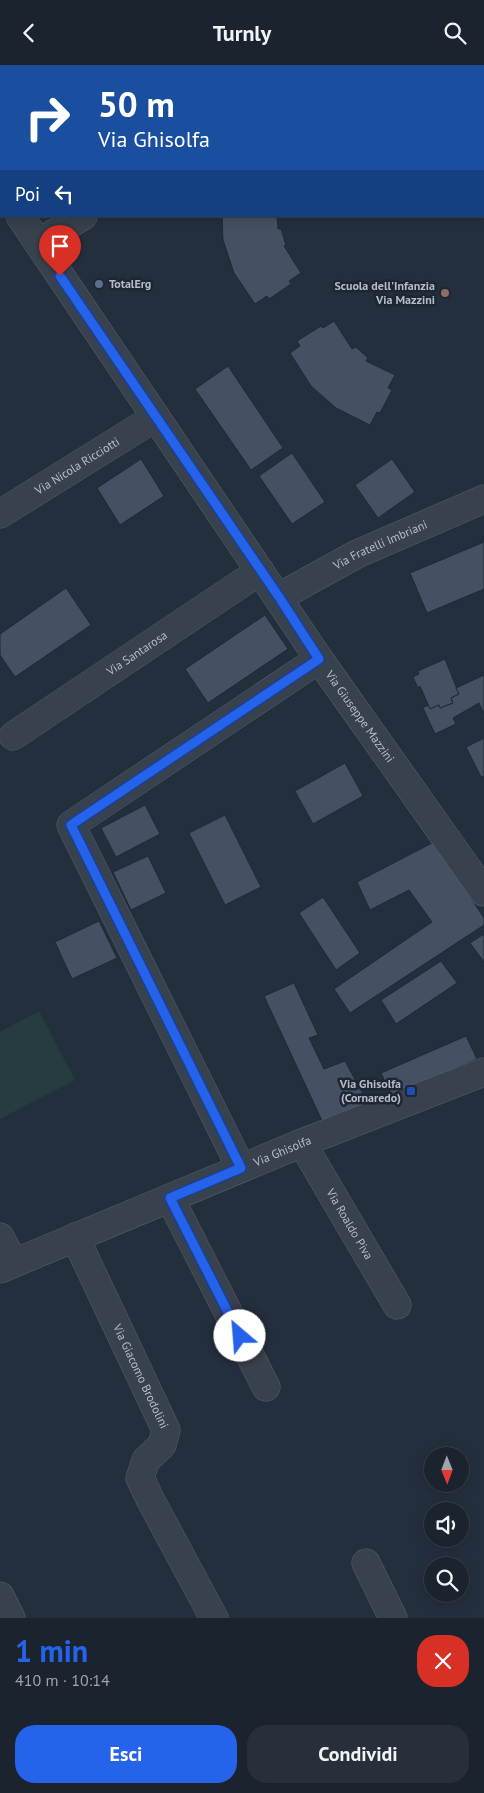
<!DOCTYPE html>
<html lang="it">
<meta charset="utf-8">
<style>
:root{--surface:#1b232e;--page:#282f3a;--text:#f1f3f6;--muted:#a0a4aa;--line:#39404a;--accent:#2563eb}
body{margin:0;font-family:"PT Sans",sans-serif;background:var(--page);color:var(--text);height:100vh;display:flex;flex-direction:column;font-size:19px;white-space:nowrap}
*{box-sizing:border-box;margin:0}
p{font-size:16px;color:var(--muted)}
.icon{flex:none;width:28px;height:28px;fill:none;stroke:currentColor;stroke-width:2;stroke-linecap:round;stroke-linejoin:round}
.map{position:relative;height:1553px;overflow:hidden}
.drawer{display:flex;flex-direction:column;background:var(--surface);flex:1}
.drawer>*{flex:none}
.top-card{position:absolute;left:0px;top:0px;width:485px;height:152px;box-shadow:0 2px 12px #0003,0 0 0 1px var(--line);background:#1a4fa0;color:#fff;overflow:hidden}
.needle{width:32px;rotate:179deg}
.controls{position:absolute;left:424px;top:1382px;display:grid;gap:10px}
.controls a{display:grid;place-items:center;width:45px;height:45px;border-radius:50%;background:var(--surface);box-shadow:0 2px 12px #0003,0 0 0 1px var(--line);font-size:25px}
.pin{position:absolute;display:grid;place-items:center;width:42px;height:42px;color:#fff;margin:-51px -21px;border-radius:50% 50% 50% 0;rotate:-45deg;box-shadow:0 0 5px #0007}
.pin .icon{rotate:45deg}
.me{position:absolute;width:55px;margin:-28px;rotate:333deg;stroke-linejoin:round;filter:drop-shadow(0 0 4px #0008)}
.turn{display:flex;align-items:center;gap:18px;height:105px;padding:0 15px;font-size:22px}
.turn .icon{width:65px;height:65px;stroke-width:2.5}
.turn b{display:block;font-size:35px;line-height:42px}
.then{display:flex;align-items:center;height:48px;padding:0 15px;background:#0003;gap:10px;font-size:19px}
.round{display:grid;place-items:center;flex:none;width:52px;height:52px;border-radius:20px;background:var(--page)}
.headline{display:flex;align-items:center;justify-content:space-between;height:85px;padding:0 15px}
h1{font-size:30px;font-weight:800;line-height:38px;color:var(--accent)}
.primary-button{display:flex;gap:10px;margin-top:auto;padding:10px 15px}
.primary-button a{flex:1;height:58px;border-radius:20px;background:var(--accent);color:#fff;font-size:20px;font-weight:800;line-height:58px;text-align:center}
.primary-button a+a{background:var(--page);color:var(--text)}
header{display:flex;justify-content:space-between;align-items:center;height:65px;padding:0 15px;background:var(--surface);font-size:22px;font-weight:800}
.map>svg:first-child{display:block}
.green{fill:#263c3f}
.building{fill:#455162;stroke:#1f2835}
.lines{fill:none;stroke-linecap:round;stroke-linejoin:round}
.minor-casing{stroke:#565f6c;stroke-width:29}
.minor{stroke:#38414e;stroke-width:28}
.route-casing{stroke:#184099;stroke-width:12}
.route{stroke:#2563eb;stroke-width:9}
.service-dot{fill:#5c6f8a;stroke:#1d2633;stroke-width:2}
.education-dot{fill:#8d6e63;stroke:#1d2633;stroke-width:2}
.transit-dot{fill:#1a4fb4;stroke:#1d2633;stroke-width:2}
.labels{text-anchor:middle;stroke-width:5;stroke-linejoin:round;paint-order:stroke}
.poi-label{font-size:12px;font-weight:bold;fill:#b4bcc9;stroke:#1d2633;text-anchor:end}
.street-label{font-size:12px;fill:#b4bcc9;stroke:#1d2633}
</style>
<header><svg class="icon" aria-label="back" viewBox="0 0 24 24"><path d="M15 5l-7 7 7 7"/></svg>Turnly<svg class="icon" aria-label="search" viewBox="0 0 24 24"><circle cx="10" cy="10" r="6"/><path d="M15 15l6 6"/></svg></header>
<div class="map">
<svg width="484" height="1553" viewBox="0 0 484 1553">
<rect width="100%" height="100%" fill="#242f3e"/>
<polygon class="green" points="39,946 75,1015 0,1054 0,967"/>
<g class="building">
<polygon points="222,151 277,151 278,164 281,164 286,180 284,181 301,208 289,216 291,219 269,234 267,231 255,239 234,208 223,175"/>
<polygon points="334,256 352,284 356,282 368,293 366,296 395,310 388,323 392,325 380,348 377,347 370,360 336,343 311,321 290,288 300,281 297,276 321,261 323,263"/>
<polygon points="228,301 283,383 251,405 195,324"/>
<polygon points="292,388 325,437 292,459 259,411"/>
<polygon points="141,394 164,431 120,460 97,423"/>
<polygon points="392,394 415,427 378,453 355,420"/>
<polygon points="484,477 484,524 427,548 410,508"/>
<polygon points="66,523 91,560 15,612 0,590 0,569"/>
<polygon points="265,550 288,584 208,638 185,604"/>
<polygon points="445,594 459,629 451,633 453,638 440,643 439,640 430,644 420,621 418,623 413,612 419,609 418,606"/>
<polygon points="484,610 484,649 479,638 453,653 456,659 435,669 423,643 428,640 430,644 439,640 440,643 453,638 451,633 459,629 456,623"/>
<polygon points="484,673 484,711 481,712 466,682"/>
<polygon points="345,698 363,731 313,759 295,726"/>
<polygon points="145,740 160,769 116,792 101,763"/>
<polygon points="225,750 261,822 225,840 189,768"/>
<polygon points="434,777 484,853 484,860 350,948 334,924 432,857 409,825 370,845 357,817"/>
<polygon points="148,791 166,828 131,845 113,807"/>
<polygon points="323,832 360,888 336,905 299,848"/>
<polygon points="99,856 117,893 72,914 55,877"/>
<polygon points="484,869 484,897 470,878"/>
<polygon points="441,896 457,918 396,959 381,935"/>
<polygon points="294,918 318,970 309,973 324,1004 345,996 370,1042 324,1060 264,931"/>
<polygon points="466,971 477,994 392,1031 381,1008"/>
</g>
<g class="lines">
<defs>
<g id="minor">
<polyline points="298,1 301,0"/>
<polyline points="0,122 1,124"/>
<path id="s1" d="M20,151L319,594L484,827"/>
<polyline points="38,178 83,151"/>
<path id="s2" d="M0,449L156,352"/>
<path id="s3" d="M279,532L357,489L484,434"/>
<path id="s4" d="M13,671L260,506"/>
<path id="s5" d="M302,1078L397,1240"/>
<polyline points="241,1103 71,760 319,594"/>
<polyline points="170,1133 266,1322"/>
<polyline points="0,1172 13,1197"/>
<path id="s6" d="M75,1172L166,1365L162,1380L146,1395L140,1413L150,1434L214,1553"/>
<path id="s7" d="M0,1204L302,1078L484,1007"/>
<polyline points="366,1498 393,1553"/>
<polyline points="0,1531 11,1553"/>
</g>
</defs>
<use href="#minor" class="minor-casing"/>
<use href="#minor" class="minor"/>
</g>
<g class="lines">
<defs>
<polyline id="route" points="60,211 279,532 319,594 71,760 241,1103 170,1133 240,1271"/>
</defs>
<use href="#route" class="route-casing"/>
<use href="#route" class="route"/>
</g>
<circle class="service-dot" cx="99" cy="219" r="5"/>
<circle class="education-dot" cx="445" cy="228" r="5"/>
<rect class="transit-dot" x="406" y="1021" width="10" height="10" rx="2.5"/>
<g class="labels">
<g class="poi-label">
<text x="109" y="223" text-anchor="start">TotalErg</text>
<text x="435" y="225">Scuola dell'Infanzia<tspan x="435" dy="14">Via Mazzini</tspan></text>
<text x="401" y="1023">Via Ghisolfa<tspan x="401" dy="14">(Cornaredo)</tspan></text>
</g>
<g class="street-label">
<text dy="4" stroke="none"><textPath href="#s2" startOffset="91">Via Nicola Ricciotti</textPath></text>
<text dy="4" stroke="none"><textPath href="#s3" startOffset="114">Via Fratelli Imbriani</textPath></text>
<text dy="4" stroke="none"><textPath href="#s4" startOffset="149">Via Santarosa</textPath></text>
<text dy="4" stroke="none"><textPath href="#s1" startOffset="605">Via Giuseppe Mazzini</textPath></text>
<text dy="4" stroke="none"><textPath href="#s7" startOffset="306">Via Ghisolfa</textPath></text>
<text dy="4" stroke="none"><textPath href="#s5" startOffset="94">Via Roaldo Piva</textPath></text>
<text dy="4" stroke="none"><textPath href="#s6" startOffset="154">Via Giacomo Brodolini</textPath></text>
</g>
</g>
</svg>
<div class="controls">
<a><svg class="needle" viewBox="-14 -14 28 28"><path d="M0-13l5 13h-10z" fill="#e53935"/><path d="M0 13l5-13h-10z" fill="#a0a4aa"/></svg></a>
<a><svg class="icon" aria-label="sound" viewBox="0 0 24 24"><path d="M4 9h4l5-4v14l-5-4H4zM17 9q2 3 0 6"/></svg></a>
<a><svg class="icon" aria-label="search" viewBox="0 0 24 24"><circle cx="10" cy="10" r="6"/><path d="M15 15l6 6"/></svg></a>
</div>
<div class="pin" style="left:60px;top:211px;background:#d93025"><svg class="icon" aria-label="arrive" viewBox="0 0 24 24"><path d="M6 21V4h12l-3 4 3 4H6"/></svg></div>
<svg class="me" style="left:240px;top:1271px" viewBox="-20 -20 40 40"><circle r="19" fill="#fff"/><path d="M0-13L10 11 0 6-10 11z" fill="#2563eb"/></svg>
<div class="top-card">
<div class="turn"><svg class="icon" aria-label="right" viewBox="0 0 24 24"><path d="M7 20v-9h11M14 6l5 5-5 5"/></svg><div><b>50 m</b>Via Ghisolfa</div></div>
<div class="then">Poi<svg class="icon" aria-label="left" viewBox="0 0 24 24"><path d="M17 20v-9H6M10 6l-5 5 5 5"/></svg></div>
</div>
</div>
<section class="drawer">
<div class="headline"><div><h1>1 min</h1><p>410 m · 10:14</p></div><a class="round" style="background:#d93025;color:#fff"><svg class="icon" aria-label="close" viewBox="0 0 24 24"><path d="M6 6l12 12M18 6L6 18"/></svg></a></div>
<div class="primary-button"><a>Esci</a><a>Condividi</a></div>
</section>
